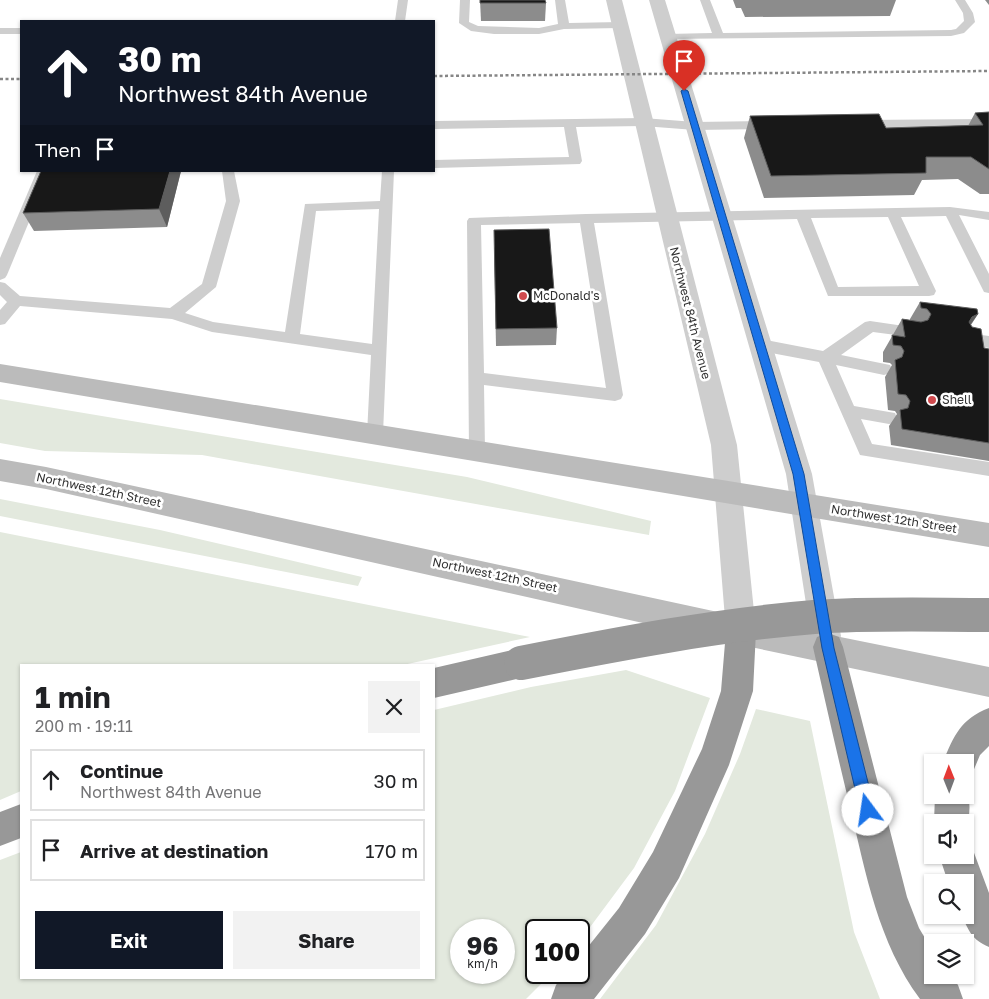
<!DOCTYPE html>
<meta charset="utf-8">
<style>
:root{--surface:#fff;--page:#f2f2f2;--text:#202124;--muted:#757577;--line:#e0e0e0;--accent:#111827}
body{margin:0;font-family:"Golos Text",sans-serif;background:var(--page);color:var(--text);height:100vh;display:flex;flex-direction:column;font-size:19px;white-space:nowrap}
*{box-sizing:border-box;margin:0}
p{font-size:16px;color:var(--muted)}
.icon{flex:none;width:28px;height:28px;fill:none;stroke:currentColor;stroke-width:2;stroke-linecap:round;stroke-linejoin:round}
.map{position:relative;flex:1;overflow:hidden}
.drawer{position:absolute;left:20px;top:664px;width:415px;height:315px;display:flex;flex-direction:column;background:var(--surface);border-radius:0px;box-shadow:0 1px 4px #0004}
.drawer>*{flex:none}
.top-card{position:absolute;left:20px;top:20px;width:415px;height:152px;border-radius:0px;box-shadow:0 1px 4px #0004;background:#111827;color:#fff;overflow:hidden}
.needle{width:32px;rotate:359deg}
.fabs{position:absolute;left:924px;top:754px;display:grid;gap:10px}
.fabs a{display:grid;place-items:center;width:50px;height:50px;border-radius:0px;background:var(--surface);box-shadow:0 1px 4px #0004;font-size:25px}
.speed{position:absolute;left:450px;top:919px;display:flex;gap:10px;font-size:25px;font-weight:700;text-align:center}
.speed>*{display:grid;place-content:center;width:65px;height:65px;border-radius:50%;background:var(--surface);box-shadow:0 1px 4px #0004;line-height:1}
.speed small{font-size:12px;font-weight:400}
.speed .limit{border:2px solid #111;border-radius:8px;background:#fff;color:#111}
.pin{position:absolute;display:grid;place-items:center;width:42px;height:42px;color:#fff;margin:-51px -21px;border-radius:50% 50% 50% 0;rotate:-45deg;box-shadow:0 0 5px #0007}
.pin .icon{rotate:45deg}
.me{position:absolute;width:55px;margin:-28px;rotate:346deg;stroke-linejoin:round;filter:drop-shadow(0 0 4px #0008)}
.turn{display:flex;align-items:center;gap:18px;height:105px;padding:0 15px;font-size:22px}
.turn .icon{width:65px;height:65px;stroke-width:2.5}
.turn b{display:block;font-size:35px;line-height:42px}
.then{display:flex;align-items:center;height:48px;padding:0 15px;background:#0003;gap:10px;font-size:19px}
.round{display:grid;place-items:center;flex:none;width:52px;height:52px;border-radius:0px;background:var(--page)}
.head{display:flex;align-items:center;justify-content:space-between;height:85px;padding:0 15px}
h1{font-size:30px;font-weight:700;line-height:38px}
.primary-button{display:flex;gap:10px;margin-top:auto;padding:10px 15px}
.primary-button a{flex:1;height:58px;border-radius:0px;background:var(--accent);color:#fff;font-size:20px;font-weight:700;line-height:58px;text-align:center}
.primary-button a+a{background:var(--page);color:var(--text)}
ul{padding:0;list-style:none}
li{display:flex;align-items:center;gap:15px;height:62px;margin:0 10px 8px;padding:0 5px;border:2px solid var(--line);border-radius:0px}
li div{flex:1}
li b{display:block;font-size:19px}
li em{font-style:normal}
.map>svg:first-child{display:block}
.green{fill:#e3e9de;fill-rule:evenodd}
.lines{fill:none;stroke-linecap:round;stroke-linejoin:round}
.service{fill:#cecece;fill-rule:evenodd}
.minor{fill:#cecece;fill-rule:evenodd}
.secondary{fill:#bbb;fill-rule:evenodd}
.motorway{fill:#989898;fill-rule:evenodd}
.rail{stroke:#868686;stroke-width:2.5;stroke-dasharray:3 2.5;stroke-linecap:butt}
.motorway-bridge{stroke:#989898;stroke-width:34}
.wall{fill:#8c8c8c}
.shaded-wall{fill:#5d5d5d}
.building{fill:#181818;stroke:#5d5d5d}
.route{fill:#1a73e8;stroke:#114b97}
.poi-dot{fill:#d04a4e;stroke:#fff;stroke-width:2}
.labels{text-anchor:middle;stroke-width:5;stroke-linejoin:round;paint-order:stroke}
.poi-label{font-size:12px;fill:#313131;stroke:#fff;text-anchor:start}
.street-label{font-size:12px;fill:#313131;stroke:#fff}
</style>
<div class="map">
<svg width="989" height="999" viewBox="0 0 989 999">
<rect width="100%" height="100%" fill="#fff"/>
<g class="green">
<polygon points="0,399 467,477 651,521 649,535 202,455 45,451 0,443"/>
<polygon points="0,499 160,530 362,577 358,586 0,516"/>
<polygon points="0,532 530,637 403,665 21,665 21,791 0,800"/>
<path d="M626,670L710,698L675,791L634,868L579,942V930H536V972L552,973L526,999H0V860L21,852V978H434V710L531,687ZM461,930H504V972H461Z"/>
<polygon points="756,709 810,721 854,932 880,999 600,999 656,925 705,834 740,754"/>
</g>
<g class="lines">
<g class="service">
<polygon points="398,0 408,0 405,21 395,21"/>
<polygon points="460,0 470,0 469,22 478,26 539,28 558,24 555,0 565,0 569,23 620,22 625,25 620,28 564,29 539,34 494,34 471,31 459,23"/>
<polygon points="700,0 710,0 723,33 951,30 956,29 964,21 963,13 955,0 965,0 973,13 975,22 964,33 951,36 663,39 662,37 663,35 667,34 712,33"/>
<rect x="0" y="28" width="21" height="6"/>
<polygon points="643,118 695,122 771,121 777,125 771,129 695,130 643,126 576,127 582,161 580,164 434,168 434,160 569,157 564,127 434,129 434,121"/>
<polygon points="989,119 989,127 860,128 854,124 860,120"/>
<polygon points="37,171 50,171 7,275 5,278 0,280 0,258"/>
<path d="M222,171H234L240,201L216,287L185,313L213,322L285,332L305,204L380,201L382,171H394L383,434L381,439L375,441L369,439L367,434L371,355L212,332L172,319L20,306L5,324L0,325V310L7,302L0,295V282L5,283L20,296L170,308L202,284L226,201ZM379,209L372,344L300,334L316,211Z"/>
<path d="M950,207L989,212V220L959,215L989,274V293L984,292L946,216L901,217L936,291L934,295L929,296H828L797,219L594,223L623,395L621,399L615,401L484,385L485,451L483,456L477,458L471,456L469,451L467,221L469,218L586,214ZM888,217L919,286L838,287L811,218ZM580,223L606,388L484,373L481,225Z"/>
<polygon points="870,321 911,327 916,328 919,332 916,336 911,337 873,332 841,355 890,365 892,369 890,373 884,375 836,365 854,406 895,413 897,418 895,423 889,424 861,419 872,444 989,462 989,476 860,455 819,362 761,351 756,349 753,345 756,341 761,339 823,351 865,322"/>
<polygon points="967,333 989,336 989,348 962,343 959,339 962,335"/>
</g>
<g class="minor">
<polygon points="606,0 622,0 737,445 756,631 752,641 741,645 730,641 726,631 711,445"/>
<polygon points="649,0 665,0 812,474 841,636 837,646 826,650 815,646 811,636 786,474"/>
</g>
<g class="secondary">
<polygon points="0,364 989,523 989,547 0,382"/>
<polygon points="0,459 46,467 741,617 989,667 989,697 741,645 46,489 0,481"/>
</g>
<g class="motorway">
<polygon points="741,617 752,621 756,631 753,691 729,765 679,878 645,934 594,999 551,999 556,985 567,972 579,972 579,958 619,908 653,852 702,749 721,691 726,631 730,621"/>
<path d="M828,633L839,637L843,647L907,897L919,928L932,950V975H950L958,985L963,999H920C878,942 866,874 850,807C837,754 825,700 813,647L817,637Z"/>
<polygon points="521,648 532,653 537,663 532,673 521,678 434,698 434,668"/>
<path d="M989,708V746L980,755L972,774L965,777V762H943C954,735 961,719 989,708Z"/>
<path d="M965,785C971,799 971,816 965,830V822H934L935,795H965Z"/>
<polygon points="21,804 21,838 0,846 0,812"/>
<path d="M965,841L970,842L989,893V947C971,939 970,932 961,915H965V882H948L939,855H965Z"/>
</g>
<g class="rail">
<polyline points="434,76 989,71"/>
<polyline points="0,79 21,79"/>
</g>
<path class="motorway-bridge" d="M521,663C618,644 716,625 814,617C872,613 931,615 989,615"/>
</g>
<g class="wall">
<polygon points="480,0 546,3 545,21 481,21"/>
<polygon points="733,0 896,0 890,16 745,17 741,8 736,8"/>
<polygon points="985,0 989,0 989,5"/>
<polygon points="989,112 989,194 980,194 958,179 922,180 914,195 764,198 744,138 750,116 886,128 968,126 975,113"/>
<polygon points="41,171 181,171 167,227 34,231 23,213"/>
<polygon points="494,247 557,328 556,345 496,346"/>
<polygon points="920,302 978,314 971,325 984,348 989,349 989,461 891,445 889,426 897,414 895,411 888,410 885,377 892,365 890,363 883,362 883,352 902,319 910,320 910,319"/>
</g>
<g class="shaded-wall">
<polygon points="170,171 181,171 167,227 159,209"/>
<polygon points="978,314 966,331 960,334 972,317"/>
</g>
<g class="building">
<polygon points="480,0 545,0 546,3 480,3"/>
<polygon points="989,112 989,169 971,157 926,157 926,173 771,176 750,116 879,114 886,128 983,125 975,113"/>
<polygon points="41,171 170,171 159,209 23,213"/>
<polygon points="549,229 557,328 496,329 494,230"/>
<polygon points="920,302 977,309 978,314 972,317 969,322 972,327 981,329 984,348 989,349 989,443 902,429 900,410 908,408 910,401 906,395 898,394 895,360 902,357 904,351 901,346 893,345 892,335 905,337 902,319 921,322 928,320 931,314 927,309 921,308"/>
</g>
<polygon class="route" points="684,89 688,91 804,474 834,648 875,810 873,815 868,817 862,815 860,810 822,648 793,474 681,91"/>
<g class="poi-dot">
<circle cx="523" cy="296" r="5"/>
<circle cx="932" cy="400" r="5"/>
</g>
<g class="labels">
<g class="poi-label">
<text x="533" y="300">McDonald's</text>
<text x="942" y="404">Shell</text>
</g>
<g class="street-label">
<text transform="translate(690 313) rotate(76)" y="4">Northwest 84th Avenue</text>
<text transform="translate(99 490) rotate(12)" y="4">Northwest 12th Street</text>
<text transform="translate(894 519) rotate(9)" y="4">Northwest 12th Street</text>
<text transform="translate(495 575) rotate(12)" y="4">Northwest 12th Street</text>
</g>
</g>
</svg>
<div class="fabs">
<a><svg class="needle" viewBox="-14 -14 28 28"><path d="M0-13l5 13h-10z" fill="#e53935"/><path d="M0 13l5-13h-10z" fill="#757577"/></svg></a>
<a><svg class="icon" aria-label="sound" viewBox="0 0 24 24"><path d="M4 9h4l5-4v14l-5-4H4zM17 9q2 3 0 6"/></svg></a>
<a><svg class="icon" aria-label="search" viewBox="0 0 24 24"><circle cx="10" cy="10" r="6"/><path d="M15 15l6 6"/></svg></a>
<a><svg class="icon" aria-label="layers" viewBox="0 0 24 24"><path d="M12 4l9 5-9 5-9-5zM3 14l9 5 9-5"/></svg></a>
</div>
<div class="speed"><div>96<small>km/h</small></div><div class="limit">100</div></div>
<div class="pin" style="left:684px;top:91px;background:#d93025"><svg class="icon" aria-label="arrive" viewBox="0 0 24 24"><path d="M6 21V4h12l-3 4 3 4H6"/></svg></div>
<svg class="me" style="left:868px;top:810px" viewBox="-20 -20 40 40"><circle r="19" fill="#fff"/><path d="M0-13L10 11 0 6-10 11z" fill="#1a73e8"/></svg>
<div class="top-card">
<div class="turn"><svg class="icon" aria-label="ahead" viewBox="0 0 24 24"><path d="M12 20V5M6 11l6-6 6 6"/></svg><div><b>30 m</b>Northwest 84th Avenue</div></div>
<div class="then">Then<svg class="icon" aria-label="arrive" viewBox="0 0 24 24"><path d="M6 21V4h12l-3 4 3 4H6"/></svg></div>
</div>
<section class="drawer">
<div class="head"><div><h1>1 min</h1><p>200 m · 19:11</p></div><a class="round"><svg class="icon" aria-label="close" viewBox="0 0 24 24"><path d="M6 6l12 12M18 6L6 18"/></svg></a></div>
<ul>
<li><svg class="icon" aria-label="ahead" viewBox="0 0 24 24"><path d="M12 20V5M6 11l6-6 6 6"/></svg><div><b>Continue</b><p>Northwest 84th Avenue</p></div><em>30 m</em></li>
<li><svg class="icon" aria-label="arrive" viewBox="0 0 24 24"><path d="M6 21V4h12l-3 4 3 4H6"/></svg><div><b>Arrive at destination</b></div><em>170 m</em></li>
</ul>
<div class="primary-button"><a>Exit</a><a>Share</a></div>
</section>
</div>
